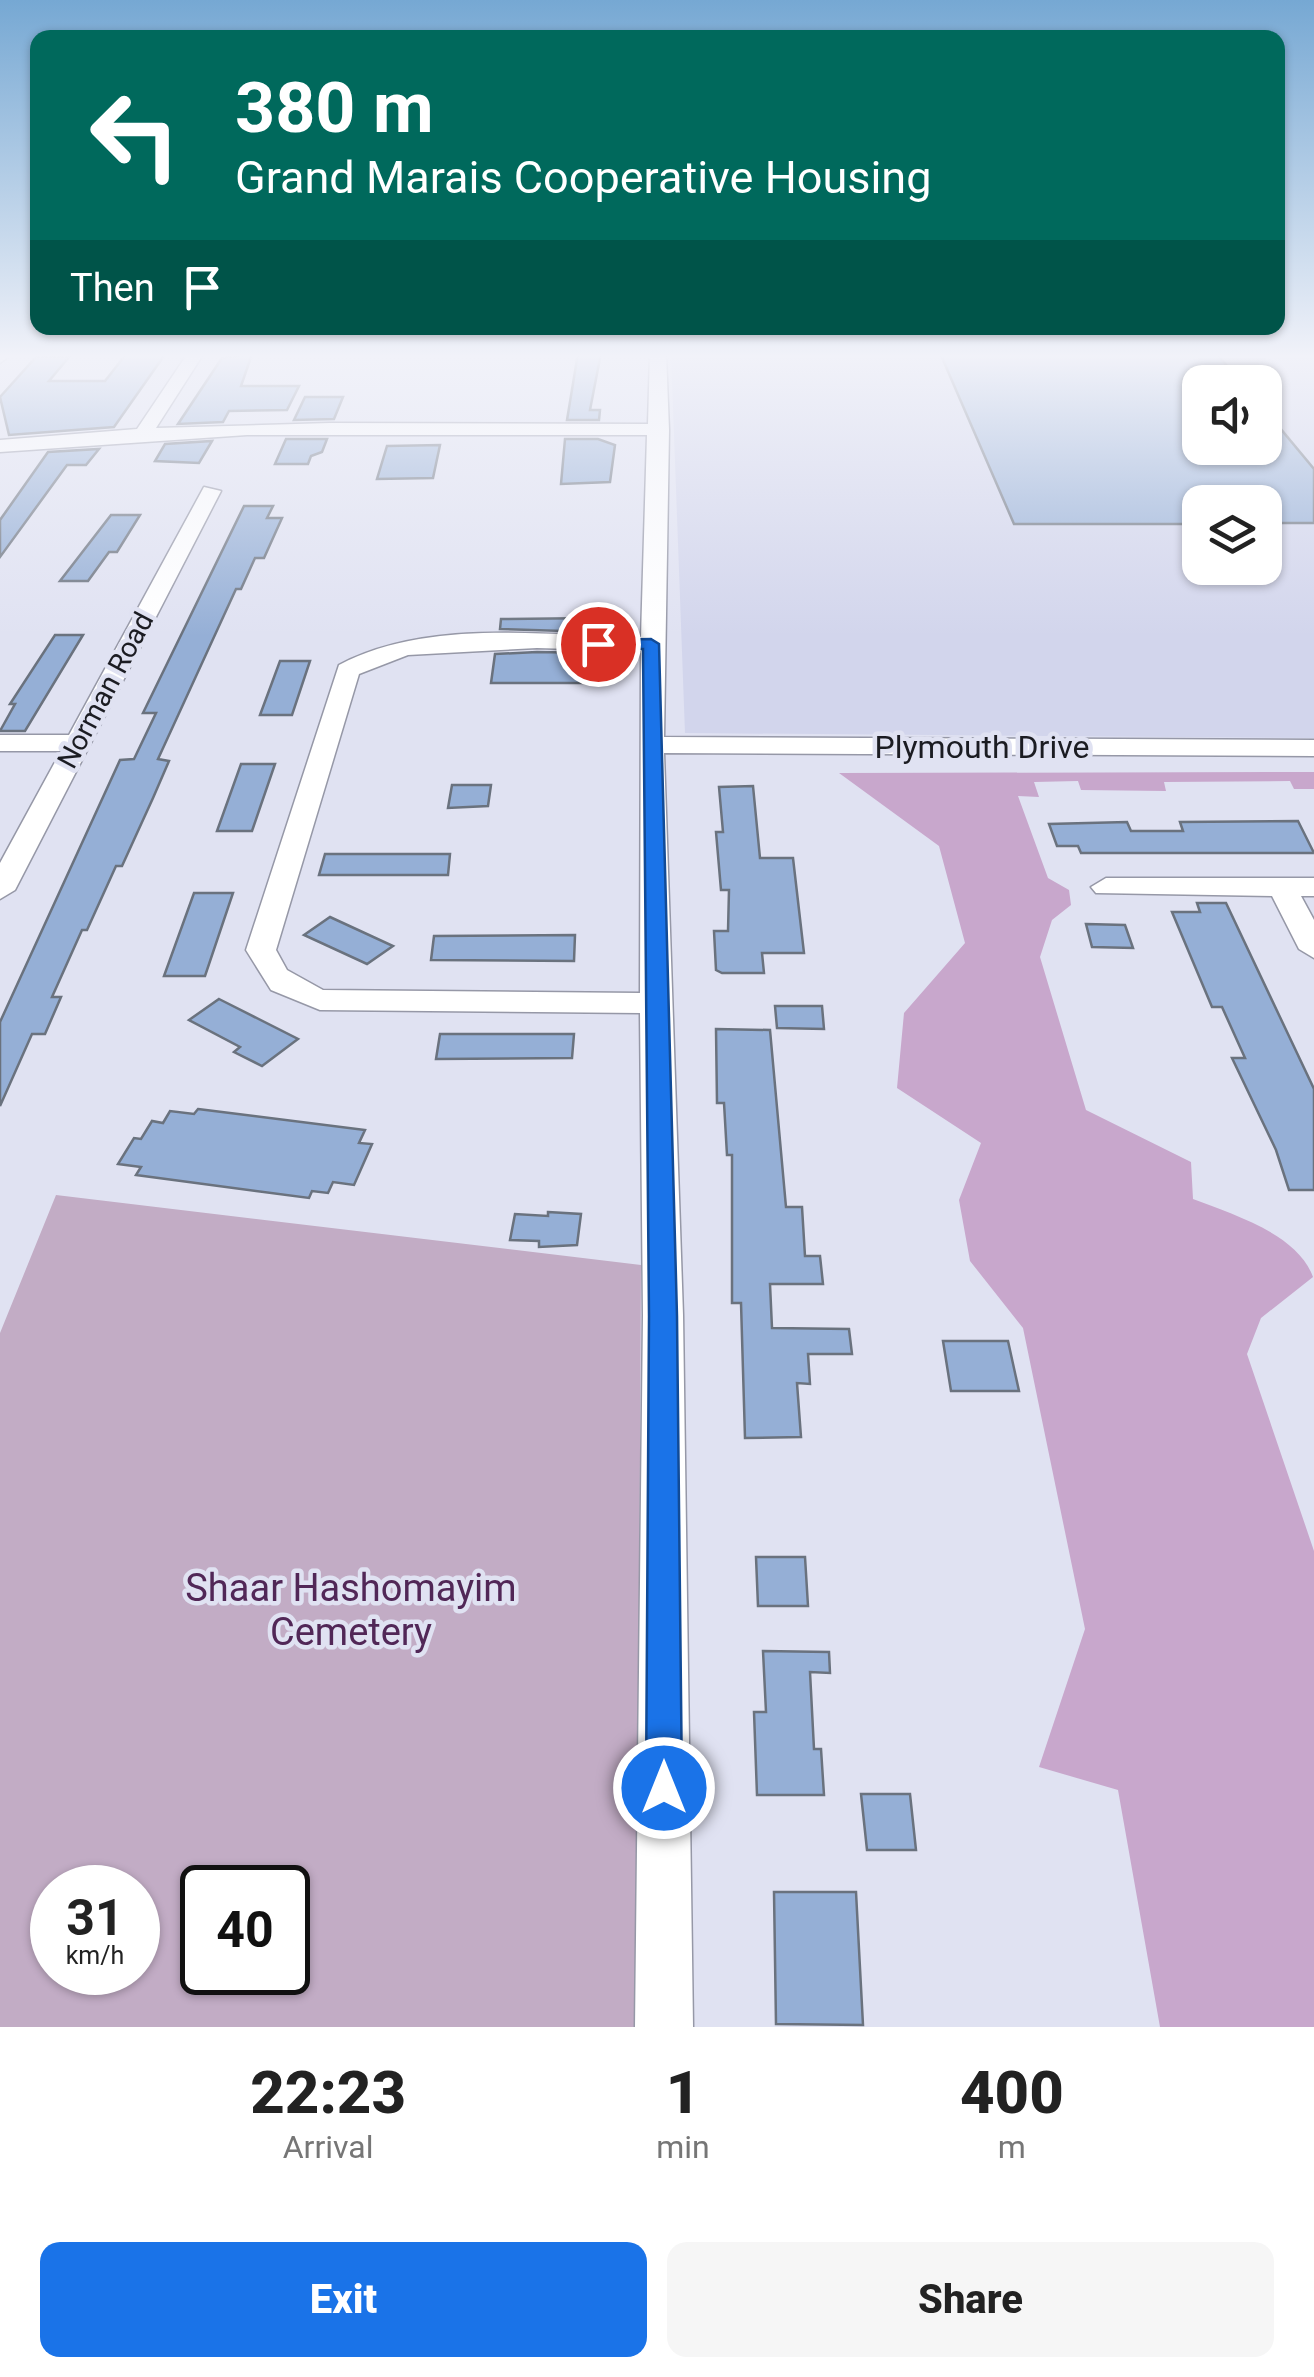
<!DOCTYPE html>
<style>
:root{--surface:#fff;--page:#f6f6f6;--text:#222;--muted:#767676;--accent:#1a73e8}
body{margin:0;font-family:Roboto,sans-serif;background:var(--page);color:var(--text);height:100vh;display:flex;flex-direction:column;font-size:38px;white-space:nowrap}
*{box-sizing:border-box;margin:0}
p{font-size:32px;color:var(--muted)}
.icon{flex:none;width:55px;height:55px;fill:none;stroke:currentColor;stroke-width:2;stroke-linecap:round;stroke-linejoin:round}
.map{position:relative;height:2027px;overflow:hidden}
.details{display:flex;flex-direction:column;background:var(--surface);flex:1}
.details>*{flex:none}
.top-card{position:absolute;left:30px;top:30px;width:1255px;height:305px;border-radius:20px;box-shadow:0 2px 8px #0004;background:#00695c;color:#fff;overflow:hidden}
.buttons{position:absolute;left:1182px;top:365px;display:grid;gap:20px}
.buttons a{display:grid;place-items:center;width:100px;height:100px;border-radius:20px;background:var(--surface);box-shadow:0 2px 8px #0004;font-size:50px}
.speed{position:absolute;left:30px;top:1865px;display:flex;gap:20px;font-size:50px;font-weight:700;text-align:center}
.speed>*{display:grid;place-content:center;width:130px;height:130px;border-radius:50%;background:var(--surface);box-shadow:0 2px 8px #0004;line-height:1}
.speed small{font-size:25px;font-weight:400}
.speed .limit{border:5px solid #111;border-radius:15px;background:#fff;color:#111}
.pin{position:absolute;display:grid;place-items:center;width:85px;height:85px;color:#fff;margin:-42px;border:5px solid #fff;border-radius:50%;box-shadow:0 2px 10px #0007}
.me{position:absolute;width:110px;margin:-55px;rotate:0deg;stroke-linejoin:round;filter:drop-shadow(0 0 8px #0008)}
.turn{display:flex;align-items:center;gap:35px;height:210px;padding:0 40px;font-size:45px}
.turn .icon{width:130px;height:130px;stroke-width:2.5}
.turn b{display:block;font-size:70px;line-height:85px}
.then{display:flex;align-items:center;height:95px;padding:0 40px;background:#0003;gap:20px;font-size:38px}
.eta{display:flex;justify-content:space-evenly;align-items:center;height:170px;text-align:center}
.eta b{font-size:60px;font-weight:800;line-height:70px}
.cta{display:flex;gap:20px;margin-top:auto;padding:20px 40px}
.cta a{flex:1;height:115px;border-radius:20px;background:var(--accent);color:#fff;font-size:40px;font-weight:800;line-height:115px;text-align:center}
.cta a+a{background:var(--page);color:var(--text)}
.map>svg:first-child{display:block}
.built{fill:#d2d5ec;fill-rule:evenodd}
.green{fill:#c2acc5;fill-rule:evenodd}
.forest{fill:#c8a7cc}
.building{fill:#95afd6;stroke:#6a727e;stroke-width:2.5}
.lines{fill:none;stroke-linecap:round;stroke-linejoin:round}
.minor-casing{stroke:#9698a7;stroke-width:3}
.minor{fill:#fff;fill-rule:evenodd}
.route{fill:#1a73e8;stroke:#114b97;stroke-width:2.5}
.labels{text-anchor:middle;stroke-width:9;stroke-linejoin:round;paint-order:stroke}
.far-street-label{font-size:28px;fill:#1b1c22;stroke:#e0e2f2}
.street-label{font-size:32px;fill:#1b1c22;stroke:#e0e2f2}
.near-park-label{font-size:38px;fill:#512757;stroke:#e0e2f2}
</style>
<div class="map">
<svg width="1314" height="2027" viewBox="0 0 1314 2027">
<rect width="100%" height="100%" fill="#e0e2f2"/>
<path class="built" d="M671,353H1314V738L685,733ZM1200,382H1265V448H1200ZM1200,502H1265V568H1200Z"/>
<path class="green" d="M56,1195L641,1265L637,2027H0V1333ZM52,1888H138V1972H52ZM202,1888H288V1972H202Z"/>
<path class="forest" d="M1314,772V789H1294L1290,781L1164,782L1166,791L1081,790L1078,781L1034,782L1039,797L1018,796L1048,878L1069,890L1071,905L1052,920L1040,957L1086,1110L1191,1162L1193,1199C1232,1214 1298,1234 1313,1277L1261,1318L1247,1354L1314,1551V2027H1160L1118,1790L1039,1767L1085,1629L1023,1328L970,1261L959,1200L981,1143L897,1088L904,1013L965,943L939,846L839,773Z"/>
<g class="building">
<polygon points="127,353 166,353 114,427 9,435 0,397 36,357 69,357 49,381 105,381"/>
<polygon points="578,353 601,353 590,410 600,410 599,420 567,420"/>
<polygon points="940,353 1216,353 1241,382 1200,382 1200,448 1265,448 1265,410 1314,469 1314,523 1265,523 1265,502 1200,502 1200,524 1014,524"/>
<polygon points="252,354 241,386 299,386 287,410 229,411 223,422 178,424 222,358"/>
<polygon points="305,397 343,397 334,419 294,420"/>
<polygon points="286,439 327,439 322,452 311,456 308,464 275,464"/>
<polygon points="565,439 598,439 615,445 610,482 561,484"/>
<polygon points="212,441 199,463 155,461 165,444"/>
<polygon points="387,446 440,445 433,478 377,479"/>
<polygon points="99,449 86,465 67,465 0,557 0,520 48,452"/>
<polygon points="244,506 273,506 267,518 282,518 264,558 255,558 241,589 236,589 158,759 169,761 153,798 122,866 116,866 87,930 82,930 52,997 61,997 45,1034 32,1034 0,1106 0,1022 120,760 134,759 156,713 143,713"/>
<polygon points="111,515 140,515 117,552 109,552 88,581 60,581"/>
<polygon points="595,618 595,632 500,629 501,619"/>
<polygon points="55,635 83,635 25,731 0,731 15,704 10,704"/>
<polygon points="537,652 593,653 592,683 491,683 495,654"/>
<polygon points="280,661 310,661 292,715 260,715"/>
<polygon points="241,764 275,764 252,831 217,831"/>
<polygon points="452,785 491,785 488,806 448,808"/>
<polygon points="753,786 760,858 793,858 804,953 762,953 764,973 722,973 716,970 714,931 728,931 729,890 721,890 716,832 723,832 719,787"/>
<polygon points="1298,821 1314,853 1081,853 1078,846 1057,846 1049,824 1127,822 1131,831 1183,831 1180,822"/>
<polygon points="325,854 450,854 448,875 319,875"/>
<polygon points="194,893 233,893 205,976 164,976"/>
<polygon points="1197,903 1226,903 1314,1089 1314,1190 1289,1190 1276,1150 1232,1058 1245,1058 1222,1007 1212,1007 1172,912 1200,912"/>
<polygon points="330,917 393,946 367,964 304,935"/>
<polygon points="1086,924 1125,925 1133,948 1092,947"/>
<polygon points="575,935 574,961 431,960 434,936"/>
<polygon points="219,999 298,1039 262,1066 234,1052 240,1047 189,1020"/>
<polygon points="775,1006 822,1006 824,1029 777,1028"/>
<polygon points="716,1029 770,1030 786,1207 802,1207 805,1256 820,1256 823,1284 770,1284 772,1328 849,1329 852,1354 808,1354 810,1384 797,1383 801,1437 745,1438 741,1303 732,1303 732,1155 727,1155 724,1103 717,1103"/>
<polygon points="440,1034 574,1034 572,1058 436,1059"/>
<polygon points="198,1109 365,1130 359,1143 372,1144 354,1185 333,1182 328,1193 312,1191 309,1198 136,1175 141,1167 118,1164 134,1138 141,1139 152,1121 163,1123 170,1111 194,1114"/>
<polygon points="548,1212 581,1214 577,1245 539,1247 539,1241 510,1240 515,1214 548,1216"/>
<polygon points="943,1341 1008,1341 1019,1391 951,1391"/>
<polygon points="756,1557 805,1557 808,1606 758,1606"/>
<polygon points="763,1651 829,1652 830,1673 810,1672 814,1749 821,1749 824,1795 757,1795 754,1712 766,1712"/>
<polygon points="861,1794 910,1794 916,1850 867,1850"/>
<polygon points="774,1892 856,1892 863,2025 776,2024"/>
</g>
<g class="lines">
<defs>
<g id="minor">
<polygon points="0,353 13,353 0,363"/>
<path d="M188,353H204L156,428L330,423L648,424L650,353H666L669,430L664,737L1314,740V756L664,753L683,1315L693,2027H635L643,1315L640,1013L320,1010L271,990L246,950L339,665C429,618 543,636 641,637L647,435H247L0,452V440L137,429ZM537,648L641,651L640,993L323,990L287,970L276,950L359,674L408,655Z"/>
<polygon points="204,487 221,491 15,890 0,899 0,863 61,751 0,751 0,735 69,735"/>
<polygon points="1106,878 1314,878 1314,896 1301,896 1314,920 1314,958 1299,949 1272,896 1096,893 1091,887"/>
</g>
</defs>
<use href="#minor" class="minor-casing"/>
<use href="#minor" class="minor"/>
</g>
<linearGradient id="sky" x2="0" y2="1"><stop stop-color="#76a8d3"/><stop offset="0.56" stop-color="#f1f2f9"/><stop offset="1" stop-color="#f1f2f9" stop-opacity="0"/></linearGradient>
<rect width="1314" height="636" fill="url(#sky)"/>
<polygon class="route" points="651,639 659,644 677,1316 682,1788 676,1801 664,1806 651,1801 646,1788 649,1316 643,649 598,649 589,644 598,640"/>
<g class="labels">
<g class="far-street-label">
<text transform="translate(105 690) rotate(-62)" y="10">Norman Road</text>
</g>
<g class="street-label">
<text x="982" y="758">Plymouth Drive</text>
</g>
<g class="near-park-label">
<text x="351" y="1601">Shaar Hashomayim<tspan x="351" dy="44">Cemetery</tspan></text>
</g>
</g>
</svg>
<div class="buttons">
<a><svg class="icon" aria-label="sound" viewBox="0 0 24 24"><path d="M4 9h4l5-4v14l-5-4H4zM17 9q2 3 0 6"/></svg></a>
<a><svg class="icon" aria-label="layers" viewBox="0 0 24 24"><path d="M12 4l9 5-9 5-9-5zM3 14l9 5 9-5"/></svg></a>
</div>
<div class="speed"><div>31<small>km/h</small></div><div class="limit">40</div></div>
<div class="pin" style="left:598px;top:644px;background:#d93025"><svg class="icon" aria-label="arrive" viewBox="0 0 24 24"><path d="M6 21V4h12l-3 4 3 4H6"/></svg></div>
<svg class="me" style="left:664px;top:1788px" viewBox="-20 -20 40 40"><circle r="17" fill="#1a73e8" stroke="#fff" stroke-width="3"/><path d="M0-11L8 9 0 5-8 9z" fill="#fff"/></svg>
<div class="top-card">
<div class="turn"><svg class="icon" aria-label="left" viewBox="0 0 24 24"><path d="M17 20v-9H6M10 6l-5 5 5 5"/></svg><div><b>380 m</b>Grand Marais Cooperative Housing</div></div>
<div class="then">Then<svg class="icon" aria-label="arrive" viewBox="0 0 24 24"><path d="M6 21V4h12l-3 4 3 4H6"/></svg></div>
</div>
</div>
<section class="details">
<div class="eta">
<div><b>22:23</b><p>Arrival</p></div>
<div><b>1</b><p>min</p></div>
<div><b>400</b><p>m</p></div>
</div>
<div class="cta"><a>Exit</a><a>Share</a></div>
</section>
